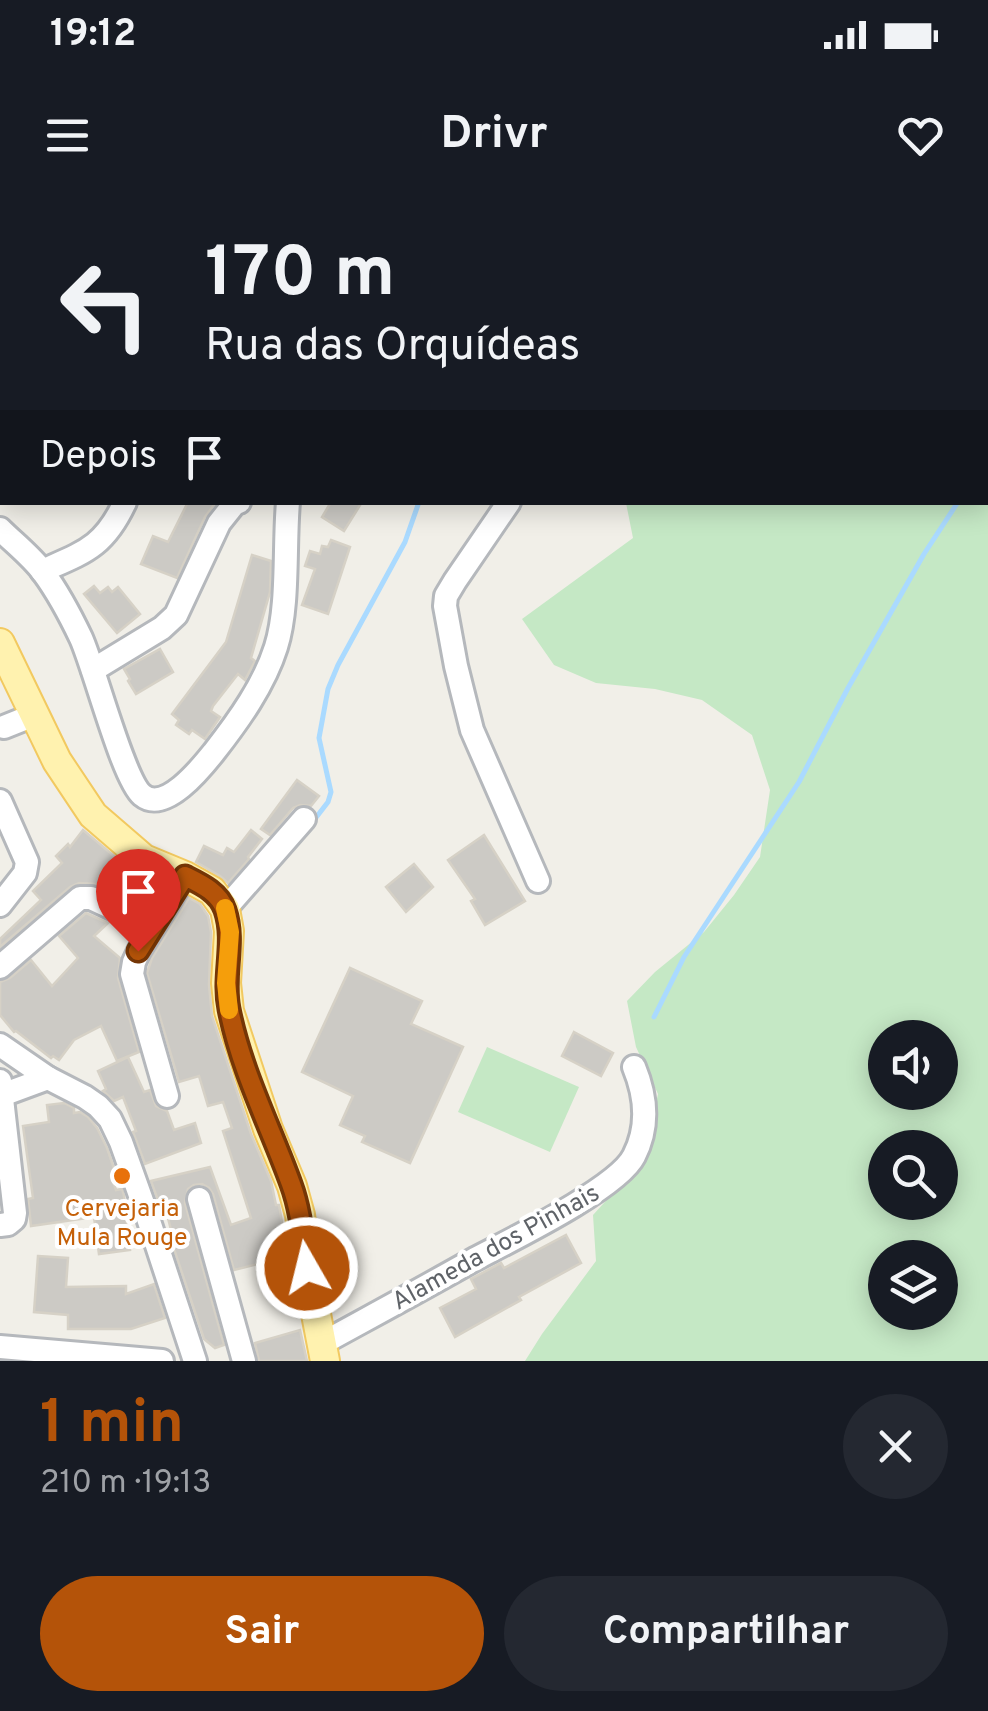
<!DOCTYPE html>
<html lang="pt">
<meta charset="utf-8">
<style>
:root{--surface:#171b24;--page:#242831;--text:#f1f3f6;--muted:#9ea1a6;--accent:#b45309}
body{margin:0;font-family:Overpass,sans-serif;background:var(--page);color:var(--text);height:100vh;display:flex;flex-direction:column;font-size:38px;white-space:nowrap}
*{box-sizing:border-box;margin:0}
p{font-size:32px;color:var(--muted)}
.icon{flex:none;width:55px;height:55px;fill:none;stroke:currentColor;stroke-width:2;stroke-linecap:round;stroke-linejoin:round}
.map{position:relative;height:1161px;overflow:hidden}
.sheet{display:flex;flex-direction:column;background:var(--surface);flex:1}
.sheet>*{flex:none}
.guide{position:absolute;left:0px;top:0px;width:990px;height:305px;box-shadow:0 5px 25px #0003;background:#171b24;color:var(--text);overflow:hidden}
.tools{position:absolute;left:868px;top:820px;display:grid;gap:20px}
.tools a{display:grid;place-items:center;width:90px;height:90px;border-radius:50%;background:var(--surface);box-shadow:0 5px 25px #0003;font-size:50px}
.pin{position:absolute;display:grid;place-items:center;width:85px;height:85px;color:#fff;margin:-102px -42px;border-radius:50% 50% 50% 0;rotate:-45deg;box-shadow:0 0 10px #0007}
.pin .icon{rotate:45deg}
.me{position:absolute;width:110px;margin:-55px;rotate:352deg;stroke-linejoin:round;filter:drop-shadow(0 0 8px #0008)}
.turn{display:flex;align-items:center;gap:35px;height:210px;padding:0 40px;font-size:45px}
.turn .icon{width:130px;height:130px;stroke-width:2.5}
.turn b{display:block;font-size:70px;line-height:85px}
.then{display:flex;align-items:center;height:95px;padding:0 40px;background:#0003;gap:20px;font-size:38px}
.round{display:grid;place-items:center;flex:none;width:105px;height:105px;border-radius:52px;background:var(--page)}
.overview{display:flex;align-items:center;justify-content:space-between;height:170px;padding:0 40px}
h1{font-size:60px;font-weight:700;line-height:75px;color:var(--accent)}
.primary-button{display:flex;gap:20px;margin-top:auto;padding:20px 40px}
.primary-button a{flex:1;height:115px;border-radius:60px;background:var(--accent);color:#fff;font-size:40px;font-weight:700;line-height:115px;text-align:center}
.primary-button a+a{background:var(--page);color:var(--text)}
.status{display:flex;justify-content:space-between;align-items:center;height:70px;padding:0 50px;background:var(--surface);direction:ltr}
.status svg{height:28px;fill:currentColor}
header{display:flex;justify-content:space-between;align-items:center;height:130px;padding:0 40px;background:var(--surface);font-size:45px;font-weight:700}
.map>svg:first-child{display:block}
.green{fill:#c5e8c5;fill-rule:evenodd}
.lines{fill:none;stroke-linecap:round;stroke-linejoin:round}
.stream{stroke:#aadaff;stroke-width:5}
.building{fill:#cccac5;stroke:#d6d1c6;stroke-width:2.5}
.minor-casing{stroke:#b5b8bc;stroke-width:28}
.major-casing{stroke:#f2c960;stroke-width:32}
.minor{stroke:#fff;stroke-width:22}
.major{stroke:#fff2af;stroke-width:28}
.route-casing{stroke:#753606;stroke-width:25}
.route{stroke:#b45309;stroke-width:18}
.slow{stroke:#f59e0b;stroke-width:18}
.food-dot{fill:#e8710a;stroke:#fff;stroke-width:4}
.labels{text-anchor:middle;stroke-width:8;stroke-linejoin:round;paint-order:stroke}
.food-label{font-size:25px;fill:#c56008;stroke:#fff}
.street-label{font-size:25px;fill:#5f6368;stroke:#fff}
</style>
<div class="status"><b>19:12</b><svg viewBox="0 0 49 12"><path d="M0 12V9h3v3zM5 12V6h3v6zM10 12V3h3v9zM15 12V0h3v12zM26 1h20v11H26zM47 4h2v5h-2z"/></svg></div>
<header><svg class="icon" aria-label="menu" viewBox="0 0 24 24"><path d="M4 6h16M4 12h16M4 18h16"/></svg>Drivr<svg class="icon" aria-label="heart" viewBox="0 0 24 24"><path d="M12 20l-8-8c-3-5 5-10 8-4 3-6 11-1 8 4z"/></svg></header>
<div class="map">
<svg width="988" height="1161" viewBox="0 0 988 1161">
<rect width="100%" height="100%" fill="#f1efe8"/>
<g class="green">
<path d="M844,0H988V1161H525L542,1134L596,1061L593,1015L644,959L658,894L636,847L627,801L655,772L704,732L734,695L760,657L770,590L752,535L702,500L655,489L596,483L554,465L522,419L633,338L626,303L988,302V2H843ZM885,838H940V892H885ZM885,948H940V1002H885ZM885,1058H940V1112H885Z"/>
<polygon points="487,847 579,887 550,952 458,912"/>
</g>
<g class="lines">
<g class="stream">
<polyline points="739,0 740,2"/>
<polyline points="842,2 843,0"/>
<polyline points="929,2 933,0"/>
<polyline points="988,269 988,268"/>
<polyline points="311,624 328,602 331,592 319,538 328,489 338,465 405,342 419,302"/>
<polyline points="654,817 684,757 799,582 848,488 924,354 958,302"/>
</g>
</g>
<g class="building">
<polygon points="188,302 216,302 205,317 177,378 141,364 153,336 168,342"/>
<polygon points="331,302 362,302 344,331 322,317"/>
<polygon points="331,340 350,347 328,414 302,405 315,369 305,366 310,351 320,354 322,346 328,347"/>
<polygon points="252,355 271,361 270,392 251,458 255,461 245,480 238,474 213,506 211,511 220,517 205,539 192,530 189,534 176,525 179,520 172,514 226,442"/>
<polygon points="94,386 100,393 108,387 112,392 118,387 140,414 117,433 84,394"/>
<polygon points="160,449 173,472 136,494 128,481 130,479 124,469"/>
<polygon points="297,580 319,596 311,606 300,605 293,608 270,635 261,629"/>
<polygon points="83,630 133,672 150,681 160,689 149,706 121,688 117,694 97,684 79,683 70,687 0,747 0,739 41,700 33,691 62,663 56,656 68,644 70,647"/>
<polygon points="251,630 262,639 248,657 249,659 228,683 220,676 196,662 204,646 223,655 227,648 234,652"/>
<polygon points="484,635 525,701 485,725 471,701 475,699 448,660"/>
<polygon points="414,664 433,687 406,712 386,687"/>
<polygon points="189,698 200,704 208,716 211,732 209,785 212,816 251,934 271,981 276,1005 279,1005 288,1057 258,1061 258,1064 234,1070 213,994 209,988 202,984 194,985 188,989 185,1003 224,1145 215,1148 204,1139 173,1046 175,1046 164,1002 159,1003 151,981 210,967 231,1025 251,1018 223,931 232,928 223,902 208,906 199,876 179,882 147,773 152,758"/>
<polygon points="86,713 108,723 94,736 120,758 118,778 139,852 117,861 101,826 74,840 59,860 53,856 51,858 16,831 14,832 0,815 0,782 10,778 31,760 52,786 78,758 59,736"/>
<polygon points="350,768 422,801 411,824 463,847 410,963 362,942 365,936 340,925 353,896 302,872"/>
<polygon points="574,832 613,853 601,876 562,856"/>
<polygon points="128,857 144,892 150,890 156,906 167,911 174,930 195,923 201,943 145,964 133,932 136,931 123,897 114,901 103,891 106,889 98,871"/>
<polygon points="64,903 74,908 74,913 80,912 88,917 97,928 107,948 116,974 111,976 116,990 122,989 124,996 130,1050 99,1054 94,1017 31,1026 28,999 33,998 23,926 49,922 47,905"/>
<polygon points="566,1035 581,1063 519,1097 521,1100 455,1137 440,1108 476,1089 471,1079 501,1063 504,1068"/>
<polygon points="38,1056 68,1058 66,1087 126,1086 126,1094 154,1084 165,1118 131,1129 68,1129 68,1115 34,1112"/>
<polygon points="300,1130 307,1161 259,1161 255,1143"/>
</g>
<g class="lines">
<defs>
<g id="minor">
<polyline points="0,115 2,111"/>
<polyline points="0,173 2,177"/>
<polyline points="509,302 455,381 446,396 445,406 456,466 472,530 538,681"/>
<path d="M0,329C14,343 31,356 43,372C57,391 71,417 81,438C95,469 123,579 142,595C165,614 202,567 214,552C239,520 264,485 276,447C289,406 284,347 288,302"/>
<path d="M42,371C85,352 104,347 125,302"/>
<polyline points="93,470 162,428 176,415 219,323 235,303 239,302"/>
<polyline points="4,527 34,515"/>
<polyline points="0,601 27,662 25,673 0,705"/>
<polyline points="225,709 304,619"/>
<polyline points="0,767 80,698 91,698 153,727"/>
<polyline points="0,845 48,878 85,897 98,906 110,919 121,942 146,1012 195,1161"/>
<polyline points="0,881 15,1013 14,1019 8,1024 0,1025"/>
<polyline points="2,895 48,878"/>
<polyline points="167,896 132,774 134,762 139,751 185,676"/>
<polyline points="199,999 244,1161"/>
<path d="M321,1144C372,1116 424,1088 475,1059C511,1040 618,988 634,956C649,927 646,896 634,867"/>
<polyline points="0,1147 162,1161"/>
</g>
<polyline id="major" points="0,443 57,561 93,615 144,659 185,676 212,691 225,709 229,731 226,783 229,811 268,929 292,986 300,1015 307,1067 325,1161"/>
</defs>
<use href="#minor" class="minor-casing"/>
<use href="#major" class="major-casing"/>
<use href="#minor" class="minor"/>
<use href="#major" class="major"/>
</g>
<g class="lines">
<defs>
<path id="route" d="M138,751L185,676C201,684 219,692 225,710C236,742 222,776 229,809C241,870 270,926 291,984C301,1011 303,1040 307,1068"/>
</defs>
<use href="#route" class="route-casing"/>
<use href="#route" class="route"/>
<polyline class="slow" points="225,708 230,732 226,783 229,810"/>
</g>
<circle class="food-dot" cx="122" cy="976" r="10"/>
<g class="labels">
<g class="food-label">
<text x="122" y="1016">Cervejaria<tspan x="122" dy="29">Mula Rouge</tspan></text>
</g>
<g class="street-label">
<text transform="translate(495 1046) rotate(-29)" y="9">Alameda dos Pinhais</text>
</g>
</g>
</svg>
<div class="tools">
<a><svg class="icon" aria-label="sound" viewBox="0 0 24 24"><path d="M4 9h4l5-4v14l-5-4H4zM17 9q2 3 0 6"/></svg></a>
<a><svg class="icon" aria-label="search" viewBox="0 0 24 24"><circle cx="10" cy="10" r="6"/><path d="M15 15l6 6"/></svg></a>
<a><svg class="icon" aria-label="layers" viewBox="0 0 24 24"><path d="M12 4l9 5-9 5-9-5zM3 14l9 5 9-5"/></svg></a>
</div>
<div class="pin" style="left:138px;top:751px;background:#d93025"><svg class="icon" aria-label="arrive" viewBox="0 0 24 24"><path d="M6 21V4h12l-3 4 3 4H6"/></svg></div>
<svg class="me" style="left:307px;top:1068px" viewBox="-20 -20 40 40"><circle r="17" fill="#b45309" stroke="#fff" stroke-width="3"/><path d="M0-11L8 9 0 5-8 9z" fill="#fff"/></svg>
<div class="guide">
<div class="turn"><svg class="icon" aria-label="left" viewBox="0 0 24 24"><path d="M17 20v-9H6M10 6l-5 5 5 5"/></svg><div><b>170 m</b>Rua das Orquídeas</div></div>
<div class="then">Depois<svg class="icon" aria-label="arrive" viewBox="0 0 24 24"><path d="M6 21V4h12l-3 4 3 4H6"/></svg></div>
</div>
</div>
<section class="sheet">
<div class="overview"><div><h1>1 min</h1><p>210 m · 19:13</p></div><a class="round"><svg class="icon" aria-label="close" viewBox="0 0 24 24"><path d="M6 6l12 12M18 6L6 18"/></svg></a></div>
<div class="primary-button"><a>Sair</a><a>Compartilhar</a></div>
</section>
